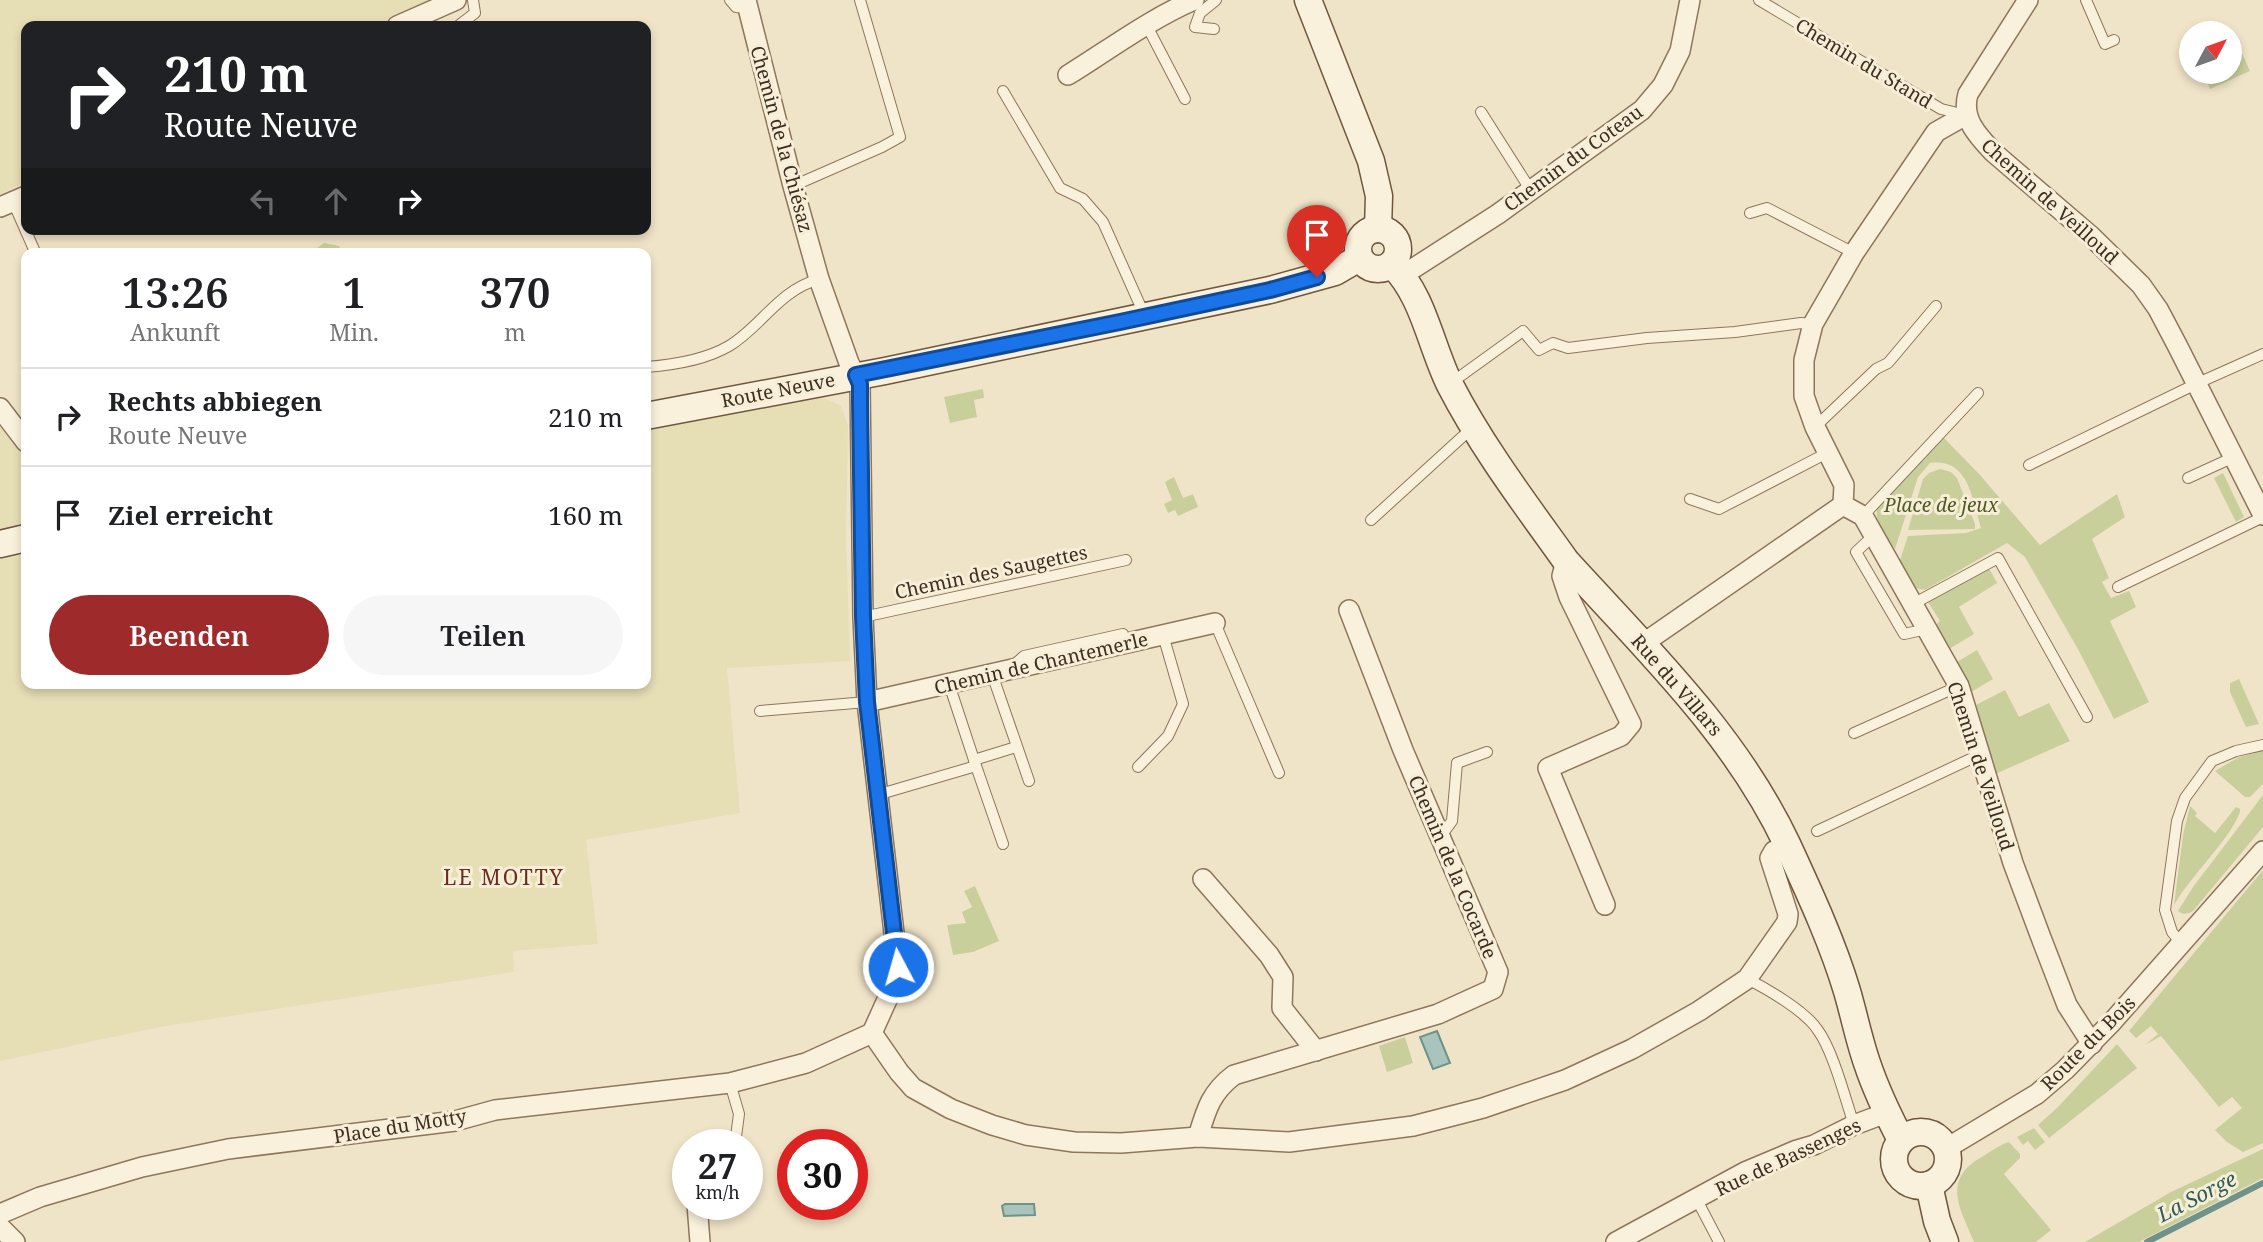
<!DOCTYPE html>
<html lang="de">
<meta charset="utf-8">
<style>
:root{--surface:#fff;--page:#f6f6f6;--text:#202124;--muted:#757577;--line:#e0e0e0;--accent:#9e2a2b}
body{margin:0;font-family:"Noto Serif",serif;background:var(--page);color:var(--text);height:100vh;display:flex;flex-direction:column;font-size:26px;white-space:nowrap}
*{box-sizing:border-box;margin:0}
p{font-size:23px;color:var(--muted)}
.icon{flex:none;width:38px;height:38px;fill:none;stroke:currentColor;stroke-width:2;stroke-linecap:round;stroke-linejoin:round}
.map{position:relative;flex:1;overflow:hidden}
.sheet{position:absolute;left:21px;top:248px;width:630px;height:441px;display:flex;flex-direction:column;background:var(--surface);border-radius:14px;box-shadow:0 4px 10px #0003}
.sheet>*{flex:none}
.banner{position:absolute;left:21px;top:21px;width:630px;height:214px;border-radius:14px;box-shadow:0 4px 10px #0003;background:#202124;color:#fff;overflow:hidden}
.needle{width:46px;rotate:49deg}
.tools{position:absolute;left:2179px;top:21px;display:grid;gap:14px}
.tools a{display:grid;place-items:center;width:63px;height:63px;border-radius:50%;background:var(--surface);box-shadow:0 4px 10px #0003;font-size:35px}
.speed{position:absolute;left:672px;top:1129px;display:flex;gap:14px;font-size:35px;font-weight:700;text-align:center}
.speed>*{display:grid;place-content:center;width:91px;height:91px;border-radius:50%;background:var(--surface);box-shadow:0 4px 10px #0003;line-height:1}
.speed small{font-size:18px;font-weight:400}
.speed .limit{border:10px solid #d22;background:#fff;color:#111}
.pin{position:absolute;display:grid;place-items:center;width:60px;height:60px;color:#fff;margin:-72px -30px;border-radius:50% 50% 50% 0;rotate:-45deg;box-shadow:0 0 7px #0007}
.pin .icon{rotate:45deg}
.me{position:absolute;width:77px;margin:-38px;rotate:354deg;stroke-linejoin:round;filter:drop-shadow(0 0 5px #0008)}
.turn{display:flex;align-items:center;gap:24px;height:147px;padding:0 28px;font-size:32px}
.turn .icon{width:91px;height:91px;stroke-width:2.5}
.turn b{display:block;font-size:49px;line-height:60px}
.lanes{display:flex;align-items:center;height:66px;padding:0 28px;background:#0003;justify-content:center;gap:35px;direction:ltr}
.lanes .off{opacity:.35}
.eta{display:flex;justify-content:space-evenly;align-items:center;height:119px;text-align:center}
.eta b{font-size:42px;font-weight:600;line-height:49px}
.action{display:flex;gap:14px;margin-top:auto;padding:14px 28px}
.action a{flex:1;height:80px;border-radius:42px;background:var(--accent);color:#fff;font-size:28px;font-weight:600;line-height:80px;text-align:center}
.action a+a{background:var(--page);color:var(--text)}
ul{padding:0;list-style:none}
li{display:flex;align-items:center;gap:21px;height:98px;padding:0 28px;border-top:2px solid var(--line)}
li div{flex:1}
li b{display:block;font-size:26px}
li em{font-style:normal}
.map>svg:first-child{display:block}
.farmland{fill:#e6deb5}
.green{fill:#c9cf9b}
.water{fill:#a9c4bc;stroke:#6f938a;stroke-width:2}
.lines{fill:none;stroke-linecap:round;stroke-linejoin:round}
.stream{stroke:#6f938a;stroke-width:6}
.lane-casing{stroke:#8d765c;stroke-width:12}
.street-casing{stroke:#8d765c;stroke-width:22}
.secondary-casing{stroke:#6f573f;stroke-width:29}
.lane{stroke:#faf1dc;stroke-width:10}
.street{stroke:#faf1dc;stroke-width:19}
.secondary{stroke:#faf1dc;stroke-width:26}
.route-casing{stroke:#114b97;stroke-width:18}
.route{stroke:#1a73e8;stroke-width:12}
.labels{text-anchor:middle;stroke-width:6;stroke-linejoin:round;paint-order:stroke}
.street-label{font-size:19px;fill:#3d2e20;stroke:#f7eed8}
.park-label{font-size:19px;font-style:italic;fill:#4d5a26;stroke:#f7eed8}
.neighbourhood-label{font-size:21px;letter-spacing:2px;fill:#6b2e1e;stroke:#f7eed8}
.water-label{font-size:21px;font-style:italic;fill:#2f5d5a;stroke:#f7eed8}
</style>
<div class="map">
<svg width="2263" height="1242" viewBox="0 0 2263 1242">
<rect width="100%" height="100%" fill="#f0e4c8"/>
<g class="farmland">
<polygon points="0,0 433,0 374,26 26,26 26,182 0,194"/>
<polygon points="811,397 824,398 841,406 848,425 846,539 850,661 727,668 740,813 586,840 598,944 513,951 514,972 160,1027 0,1061 0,559 26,554 26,684 646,684 646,429"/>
<polygon points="0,427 26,460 26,528 0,534"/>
</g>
<g class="green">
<polygon points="2238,45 2250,71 2210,89 2203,72 2230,72 2230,48"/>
<polygon points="324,243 339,246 343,254 309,254"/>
<polygon points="983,389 984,398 974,400 977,417 950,423 944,397"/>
<path d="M1943,437L1980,475L2040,545L2117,494L2125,517L2092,539L2109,578L2102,582L2111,598L2129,591L2136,607L2110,621L2149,702L2114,719L2079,651L2025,557L2007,543L1925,590L1915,588L1898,566L1908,536L1966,533L1981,528C1972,499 1969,458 1930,463L1918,477L1895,549C1886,535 1872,522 1878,504Z"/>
<polygon points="1940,469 1951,472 1957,478 1975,524 1975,529 1908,530 1923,479 1929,473"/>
<polygon points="2223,473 2244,517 2236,522 2214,478"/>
<polygon points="1174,477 1183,498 1193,494 1198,507 1178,516 1175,510 1168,513 1164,504 1172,500 1165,482"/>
<polygon points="1985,570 1990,570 1997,583 1959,607 1974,634 1949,649 1936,625 1940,621 1928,602"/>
<polygon points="1977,650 1993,679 1971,692 1957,662"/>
<polygon points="2239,679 2259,724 2246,727 2230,692 2230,683"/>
<polygon points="2005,690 2019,717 2049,703 2070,741 1993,775 1976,705"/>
<polygon points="2263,751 2263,784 2250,797 2245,797 2215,771 2239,757"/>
<path d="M2263,795V827L2193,911C2188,914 2183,915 2178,911L2193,887Z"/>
<path d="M2190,806L2197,813L2195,816L2215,833L2236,807L2240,809V812C2229,841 2192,874 2174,905L2183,835Z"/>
<polygon points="2263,870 2263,1143 2243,1152 2227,1142 2215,1130 2242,1108 2232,1097 2219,1107 2161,1036 2145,1045 2158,1034 2151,1026 2136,1038 2129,1031"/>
<polygon points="975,886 999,941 973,952 953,955 947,925 966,923 962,912 972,907 964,891"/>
<polygon points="1405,1037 1413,1063 1387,1072 1379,1046"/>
<polygon points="2117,1044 2137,1068 2049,1138 2038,1125 2057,1108"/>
<polygon points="2034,1128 2045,1142 2035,1150 2028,1141 2023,1145 2017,1137"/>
<path d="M2009,1142L2020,1154V1158L2004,1174L2051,1230L2036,1242H1974C1961,1210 1941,1181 1980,1158C1989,1153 1999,1145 2009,1142Z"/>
<polygon points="2263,1149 2263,1178 2261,1179 2139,1242 2085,1242 2171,1192"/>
</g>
<g class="water">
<polygon points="1437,1031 1450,1063 1433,1069 1420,1037"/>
<polygon points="1005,1204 1034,1204 1035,1215 1004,1216 1002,1206"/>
</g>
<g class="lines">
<polyline class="stream" points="2147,1242 2263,1183"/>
<defs>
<g id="lane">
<polyline points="730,0 736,7 747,8"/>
<polyline points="1759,0 1941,109 1962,114"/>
<polyline points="2086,0 2105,44 2114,40"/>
<polyline points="458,26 475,13 473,0"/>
<polyline points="1147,26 1185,99"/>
<polyline points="1214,29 1195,27 1200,13 1216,0"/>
<polyline points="1003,91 1060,188 1083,199 1103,222 1144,314"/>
<polyline points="1481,112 1530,189"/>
<polyline points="793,186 882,147 900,137 860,0"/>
<polyline points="13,202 36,254"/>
<polyline points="1750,213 1767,208 1854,253"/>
<path d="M646,367C673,365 705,360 729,346C762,326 778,291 819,279"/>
<polyline points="1451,383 1523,331 1539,350 1553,343 1568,348 1647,338 1735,332 1801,323 1813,324"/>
<polyline points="1815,427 1876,369 1888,363 1936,306"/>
<polyline points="2029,465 2198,383 2263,354"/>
<polyline points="2188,478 2234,457"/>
<polyline points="1690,499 1719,509 1827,453"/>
<polyline points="1863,516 1978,393"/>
<polyline points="1371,520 1472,428"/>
<polyline points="1874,535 1856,552 1904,634 1927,629"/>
<polyline points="2118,587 2263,517"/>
<polyline points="1913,604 1998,558 2087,717"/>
<polyline points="863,617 1126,560"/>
<polyline points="1215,623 1279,773"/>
<polyline points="1015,664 1024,656 1123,634"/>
<polyline points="992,674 1029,781"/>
<polyline points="760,711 867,702"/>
<polyline points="1854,733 1959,686"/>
<polyline points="974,760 1016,747"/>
<polyline points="976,766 1003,844"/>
<polyline points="1138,767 1168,736 1183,704 1163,635"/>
<polyline points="877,795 976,766 949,684"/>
<polyline points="1817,831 1979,755"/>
<polyline points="1441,836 1452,821 1457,763 1487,752"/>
<polyline points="2181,943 2172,932 2165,910 2177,821 2185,798 2212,761 2236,751 2263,745"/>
<path d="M1747,979C1766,988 1805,1011 1817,1029C1833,1050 1845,1098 1854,1125"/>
<polyline points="730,1083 739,1114 735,1144"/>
<polyline points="1697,1200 1719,1242"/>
</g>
<g id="street">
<path d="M2028,0L1968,94C1961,118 1977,135 1993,152L2091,236L2141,285L2158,309L2177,345L2263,515"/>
<polyline points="397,26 456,0"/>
<path d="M1068,75C1110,49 1150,19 1194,0"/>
<polyline points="0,207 26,196"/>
<polyline points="1403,275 1498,214 1642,110 1663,85 1680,51 1690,0"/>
<polyline points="0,408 26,442"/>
<polyline points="1843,505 1863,516 1959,686 2013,863 2040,935 2067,1005 2092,1044"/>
<polyline points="1843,505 1844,485 1815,427 1804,396 1804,360 1813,324 1854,253 1936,132 1966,115"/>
<polyline points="1566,561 1562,576 1569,597 1631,724 1621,736 1548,768 1605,905"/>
<polyline points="1641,645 1843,505"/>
<polyline points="867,702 1215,623"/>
<polyline points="1203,879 1269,955 1283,977 1282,1008 1316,1051"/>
<polyline points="872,1033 899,1072 913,1088 951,1109 992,1125 1026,1135 1074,1142 1121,1143 1198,1137 1289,1142 1413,1126 1483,1108 1565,1080 1632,1049 1699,1011 1747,979 1787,922 1788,914 1770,858 1774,851 1787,844"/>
<path d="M1198,1137C1206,1110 1211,1092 1234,1075L1438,1014L1493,989L1498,972L1403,750L1349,610"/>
<polyline points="1947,1148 2037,1094 2065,1070 2112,1022 2263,851"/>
<polyline points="697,1204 700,1242"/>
<polyline points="0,1214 40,1197 142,1167 228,1149 455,1121 495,1110 730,1083 806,1063 872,1033 891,991 898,967 867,702 863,617 860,384 849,363 819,279 793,186 746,0"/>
<polyline points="0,1227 15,1242"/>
<polyline points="1616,1242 1745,1172 1797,1150 1814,1145 1854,1125 1886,1113"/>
</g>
<g id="secondary">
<polyline points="1308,0 1371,161 1379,196 1378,229"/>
<circle cx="1378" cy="249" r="20"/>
<path d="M1392,265C1423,294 1431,347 1450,385C1482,447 1526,505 1566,561C1647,650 1735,734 1787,844C1809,892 1832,941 1847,991C1854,1015 1859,1040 1867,1063C1876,1090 1888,1115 1901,1140"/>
<polyline points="646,416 885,371 1270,290 1335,272 1359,258"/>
<polyline points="0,544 26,538"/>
<circle cx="1921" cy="1159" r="27"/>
<polyline points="1929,1185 1937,1221 1945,1242"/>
</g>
</defs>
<use href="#lane" class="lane-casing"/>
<use href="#street" class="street-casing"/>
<use href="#secondary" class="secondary-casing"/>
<use href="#lane" class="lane"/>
<use href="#street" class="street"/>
<use href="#secondary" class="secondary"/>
</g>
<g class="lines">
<defs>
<polyline id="route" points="898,967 867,702 863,617 860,402 860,384 856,375 1120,322 1270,290 1317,277"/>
</defs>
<use href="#route" class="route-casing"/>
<use href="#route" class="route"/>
</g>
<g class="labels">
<g class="street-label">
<text transform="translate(1864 63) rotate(31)" y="7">Chemin du Stand</text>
<text transform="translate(782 139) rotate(75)" y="7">Chemin de la Chiésaz</text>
<text transform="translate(1573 158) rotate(-36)" y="7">Chemin du Coteau</text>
<text transform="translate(2050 201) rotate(42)" y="7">Chemin de Veilloud</text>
<text transform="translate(778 390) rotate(-11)" y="7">Route Neuve</text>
<text transform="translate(991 572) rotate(-12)" y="7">Chemin des Saugettes</text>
<text transform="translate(1041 663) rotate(-13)" y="7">Chemin de Chantemerle</text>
<text transform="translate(1677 685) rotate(49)" y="7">Rue du Villars</text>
<text transform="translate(1981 766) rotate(72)" y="7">Chemin de Veilloud</text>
<text transform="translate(1453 867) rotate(67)" y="7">Chemin de la Cocarde</text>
<text transform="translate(2088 1043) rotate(-45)" y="7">Route du Bois</text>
<text transform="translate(400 1126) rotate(-9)" y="7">Place du Motty</text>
<text transform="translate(1788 1157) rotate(-25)" y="7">Rue de Bassenges</text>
</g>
<g class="park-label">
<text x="1941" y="512">Place de jeux</text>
</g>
<g class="neighbourhood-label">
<text x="504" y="885">LE MOTTY</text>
</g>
<g class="water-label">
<text transform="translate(2197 1197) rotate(-27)" y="7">La Sorge</text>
</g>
</g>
</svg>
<div class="tools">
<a><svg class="needle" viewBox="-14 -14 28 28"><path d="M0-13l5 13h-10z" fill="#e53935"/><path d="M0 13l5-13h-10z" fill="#757577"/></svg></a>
</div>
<div class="speed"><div>27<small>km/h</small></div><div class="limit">30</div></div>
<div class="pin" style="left:1317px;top:277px;background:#d93025"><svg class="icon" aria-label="arrive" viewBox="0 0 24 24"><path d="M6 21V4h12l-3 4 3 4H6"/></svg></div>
<svg class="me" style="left:898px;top:967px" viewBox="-20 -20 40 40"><circle r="17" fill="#1a73e8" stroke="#fff" stroke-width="3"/><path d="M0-11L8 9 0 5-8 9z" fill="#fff"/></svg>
<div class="banner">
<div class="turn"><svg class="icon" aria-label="right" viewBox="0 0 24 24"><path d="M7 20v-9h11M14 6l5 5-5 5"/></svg><div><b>210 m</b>Route Neuve</div></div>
<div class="lanes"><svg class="icon off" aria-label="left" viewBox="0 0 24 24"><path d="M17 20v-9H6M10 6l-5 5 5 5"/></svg><svg class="icon off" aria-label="ahead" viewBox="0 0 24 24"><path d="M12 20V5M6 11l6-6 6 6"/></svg><svg class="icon" aria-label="right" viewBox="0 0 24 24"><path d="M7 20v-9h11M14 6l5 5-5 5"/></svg></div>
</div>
<section class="sheet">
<div class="eta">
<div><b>13:26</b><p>Ankunft</p></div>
<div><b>1</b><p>Min.</p></div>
<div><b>370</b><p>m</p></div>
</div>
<ul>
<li><svg class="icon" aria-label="right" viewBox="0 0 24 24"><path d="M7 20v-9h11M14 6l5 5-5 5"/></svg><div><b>Rechts abbiegen</b><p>Route Neuve</p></div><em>210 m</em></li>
<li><svg class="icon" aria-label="arrive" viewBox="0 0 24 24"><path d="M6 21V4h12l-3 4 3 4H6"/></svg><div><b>Ziel erreicht</b></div><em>160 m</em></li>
</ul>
<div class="action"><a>Beenden</a><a>Teilen</a></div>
</section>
</div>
